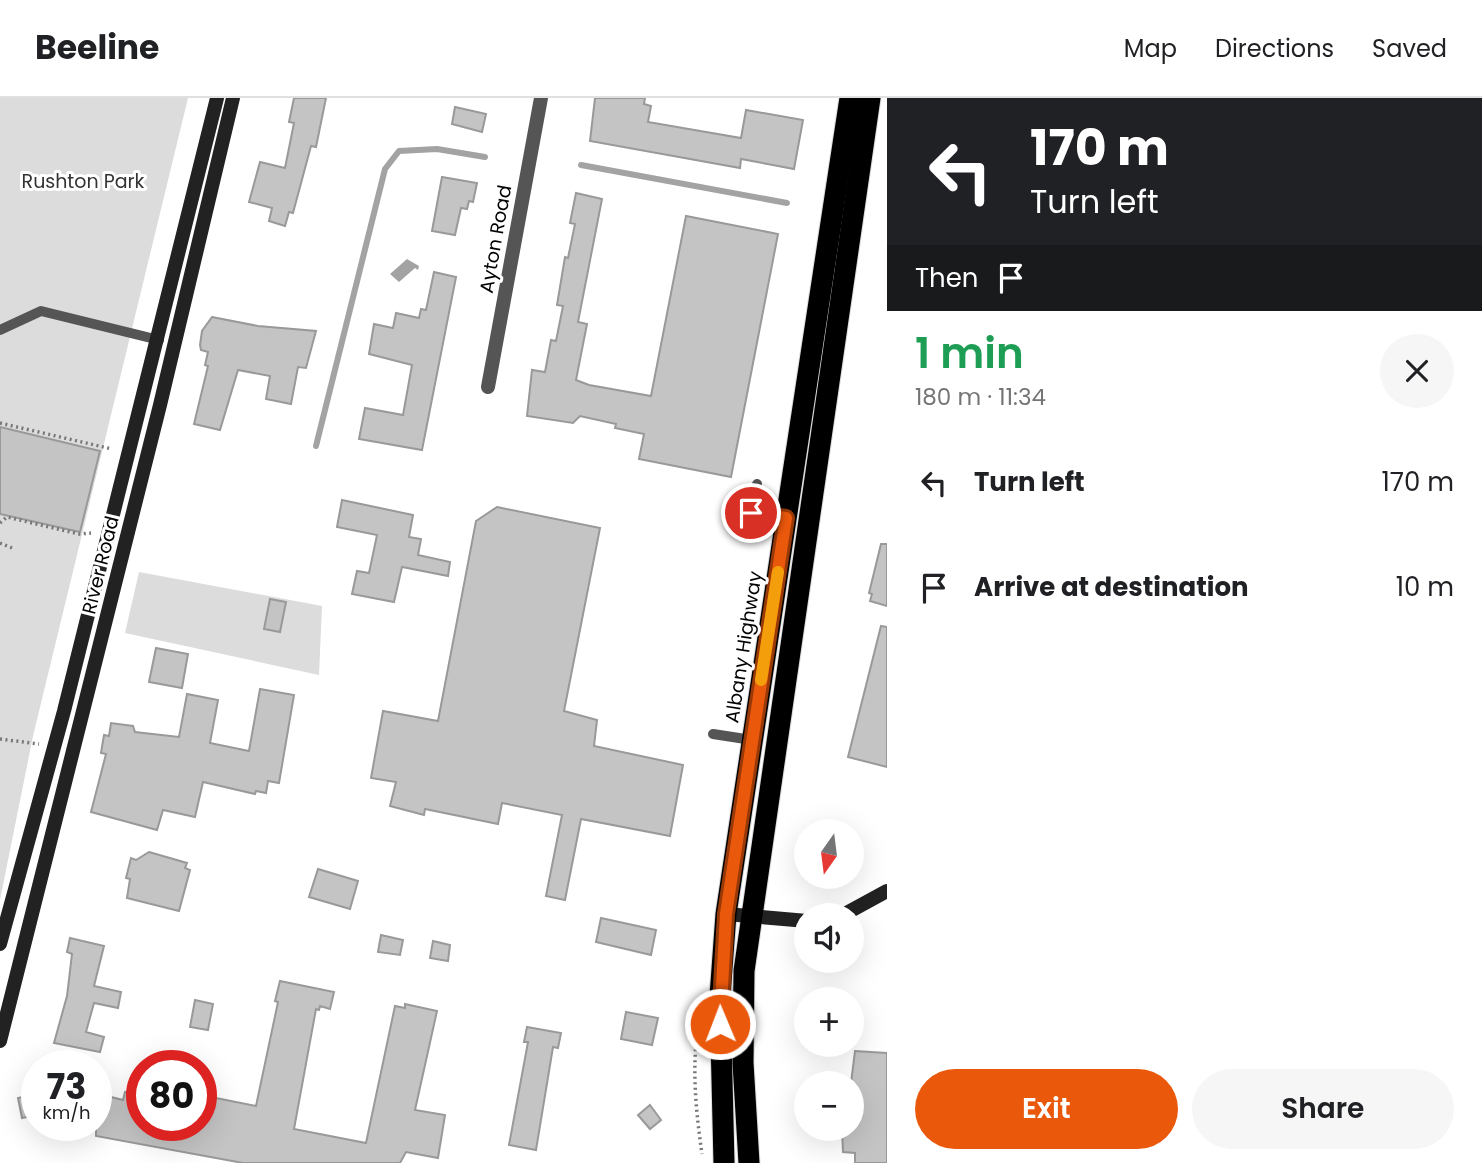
<!DOCTYPE html>
<meta charset="utf-8">
<style>
:root{--surface:#fff;--page:#f6f6f6;--text:#202124;--muted:#757577;--line:#e0e0e0;--accent:#ea580c}
body{margin:0;font-family:Poppins,sans-serif;background:var(--page);color:var(--text);height:100vh;display:flex;flex-direction:column;font-size:26px;white-space:nowrap}
*{box-sizing:border-box;margin:0}
p{font-size:23px;color:var(--muted)}
.icon{flex:none;width:38px;height:38px;fill:none;stroke:currentColor;stroke-width:2;stroke-linecap:round;stroke-linejoin:round}
.map{position:relative;flex:1;overflow:hidden}
.details{display:flex;flex-direction:column;background:var(--surface);width:595px}
.details>*{flex:none}
.hud{background:#202124;color:#fff;overflow:hidden}
.needle{width:46px;rotate:194deg}
.buttons{position:absolute;left:794px;top:721px;display:grid;gap:14px}
.buttons a{display:grid;place-items:center;width:70px;height:70px;border-radius:50%;background:var(--surface);box-shadow:0 7px 28px #0002;font-size:35px}
.speed{position:absolute;left:21px;top:952px;display:flex;gap:14px;font-size:35px;font-weight:700;text-align:center}
.speed>*{display:grid;place-content:center;width:91px;height:91px;border-radius:50%;background:var(--surface);box-shadow:0 7px 28px #0002;line-height:1}
.speed small{font-size:18px;font-weight:400}
.speed .limit{border:10px solid #d22;background:#fff;color:#111}
.pin{position:absolute;display:grid;place-items:center;width:60px;height:60px;color:#fff;margin:-30px;border:4px solid #fff;border-radius:50%;box-shadow:0 2px 7px #0007}
.me{position:absolute;width:77px;margin:-38px;rotate:359deg;stroke-linejoin:round;filter:drop-shadow(0 0 5px #0008)}
.turn{display:flex;align-items:center;gap:24px;height:147px;padding:0 28px;font-size:32px}
.turn .icon{width:91px;height:91px;stroke-width:2.5}
.turn b{display:block;font-size:49px;line-height:60px}
.then{display:flex;align-items:center;height:66px;padding:0 28px;background:#0003;gap:14px;font-size:26px}
.round{display:grid;place-items:center;flex:none;width:74px;height:74px;border-radius:37px;background:var(--page)}
.summary{display:flex;align-items:center;justify-content:space-between;height:119px;padding:0 28px}
h1{font-size:42px;font-weight:600;line-height:52px;color:#1e9e55}
.button{display:flex;gap:14px;margin-top:auto;padding:14px 28px}
.button a{flex:1;height:80px;border-radius:42px;background:var(--accent);color:#fff;font-size:28px;font-weight:600;line-height:80px;text-align:center}
.button a+a{background:var(--page);color:var(--text)}
ul{padding:0;list-style:none}
li{display:flex;align-items:center;gap:21px;height:105px;padding:0 28px}
li div{flex:1}
li b{display:block;font-size:26px}
li em{font-style:normal}
header{display:flex;align-items:center;gap:42px;box-sizing:border-box;height:98px;padding:0 35px;background:var(--surface);border-bottom:2px solid var(--line)}
header strong{font-size:33px}
nav{display:flex;gap:38px;margin-inline-start:auto;font-size:24px}
main{display:flex;flex:1;min-height:0}
.map>svg:first-child{display:block}
.green{fill:#dcdcdc}
.water{fill:#a3a3a3}
.lines{fill:none;stroke-linecap:round;stroke-linejoin:round}
.stream{stroke:#a3a3a3;stroke-width:6}
.building{fill:#c4c4c4;stroke:#999;stroke-width:2}
.highway-casing{stroke:#dbdbdb;stroke-width:23}
.path{stroke:#777;stroke-width:3.5;stroke-dasharray:2 3.5;stroke-linecap:butt}
.lane{stroke:#555;stroke-width:10}
.street{stroke:#555;stroke-width:14}
.secondary{stroke:#222;stroke-width:14}
.highway{stroke:#000;stroke-width:21}
.route-casing{stroke:#983908;stroke-width:18}
.route{stroke:#ea580c;stroke-width:12}
.slow{stroke:#f59e0b;stroke-width:12}
.labels{text-anchor:middle;stroke-width:6;stroke-linejoin:round;paint-order:stroke}
.park-label{font-size:19px;fill:#333;stroke:#fff}
.street-label{font-size:19px;fill:#000;stroke:#fff}
</style>
<header>
<strong>Beeline</strong>
<nav><a>Map</a><a>Directions</a><a>Saved</a></nav>
</header>
<main>
<div class="map">
<svg width="887" height="1065" viewBox="0 0 887 1065">
<rect width="100%" height="100%" fill="#fff"/>
<g class="green">
<polygon points="0,0 188,0 33,638 0,802"/>
<polygon points="139,474 322,508 319,577 125,535"/>
</g>
<polygon class="water" points="407,161 419,168 418,172 415,170 399,184 390,176"/>
<g class="lines">
<g class="stream">
<polyline points="581,67 787,105"/>
<polyline points="316,348 385,71 399,53 437,51 485,59"/>
</g>
</g>
<g class="building">
<polygon points="294,0 326,0 316,49 311,48 293,115 289,114 285,128 269,123 272,110 249,104 260,64 285,70 294,25 289,24"/>
<polygon points="595,0 645,0 644,6 651,8 648,24 741,40 746,12 803,22 794,71 741,61 740,70 590,43"/>
<polygon points="455,9 486,16 482,34 452,26"/>
<polygon points="442,79 477,85 473,104 469,103 467,111 461,110 455,137 432,133"/>
<polygon points="576,95 602,101 578,224 587,226 576,282 589,287 651,298 686,118 778,136 731,379 639,361 644,336 615,330 616,326 580,318 573,325 527,318 532,272 545,274 551,242 556,243 563,208 557,207 565,159 568,160 575,126 570,125"/>
<polygon points="434,174 456,179 422,352 359,341 365,310 403,317 412,267 369,256 374,226 393,230 396,215 419,220 421,211 426,212"/>
<polygon points="212,219 258,228 316,233 306,270 298,269 291,306 266,301 270,278 238,272 220,332 194,326 208,268 205,267 208,254 201,252 200,247 202,233"/>
<polygon points="0,329 100,353 80,434 0,416"/>
<polygon points="342,402 413,417 409,439 421,441 418,457 450,464 448,478 402,469 394,504 352,496 357,473 369,475 377,437 337,429"/>
<polygon points="497,409 600,430 564,613 597,622 594,648 683,667 670,738 581,721 565,802 546,798 562,717 502,705 498,726 425,711 424,717 390,708 396,684 371,680 383,613 438,623 476,423"/>
<polygon points="881,446 887,446 887,508 870,503 872,496 869,495"/>
<polygon points="270,501 286,504 280,534 264,531"/>
<polygon points="881,528 887,529 887,669 848,659"/>
<polygon points="156,550 188,556 182,590 149,584"/>
<polygon points="260,591 294,597 279,685 268,683 266,695 256,693 255,696 203,684 195,719 163,712 157,732 91,714 106,656 101,655 104,637 109,638 111,625 133,628 135,634 179,639 187,596 218,602 210,645 249,653"/>
<polygon points="149,754 187,765 185,770 190,772 179,813 127,800 130,781 126,780 131,760 136,762"/>
<polygon points="318,771 358,783 350,811 309,799"/>
<polygon points="601,820 656,832 651,857 596,844"/>
<polygon points="381,837 403,842 400,857 378,854"/>
<polygon points="70,840 104,848 94,888 121,894 118,910 94,905 86,934 104,939 100,954 54,945 67,898 72,856 67,854"/>
<polygon points="433,843 450,847 448,863 430,860"/>
<polygon points="280,883 334,894 330,911 320,908 319,912 316,911 294,1031 366,1045 395,908 405,910 405,906 437,913 415,1012 445,1017 438,1060 406,1054 400,1065 243,1065 96,1038 96,1008 104,1010 107,998 123,1002 125,994 142,997 142,1027 201,1027 201,997 256,1008 278,904 275,903"/>
<polygon points="195,902 213,906 208,932 190,929"/>
<polygon points="626,914 658,920 652,947 621,941"/>
<polygon points="527,929 561,935 558,950 553,949 536,1052 509,1047 528,944 524,944"/>
<polygon points="855,953 887,955 887,1065 855,1065 855,1055 843,1054 842,1031 852,1031 851,985"/>
<polygon points="37,996 37,1017 22,1020 18,1000"/>
<polygon points="650,1007 661,1022 650,1031 638,1017"/>
</g>
<g class="lines">
<defs>
<g id="highway">
<polyline points="724,1065 720,898 726,816 850,0"/>
<polyline points="749,1065 743,965 744,873 870,0"/>
</g>
</defs>
<use href="#highway" class="highway-casing"/>
<g class="path">
<polyline points="0,325 112,351"/>
<polyline points="0,425 7,419 79,436 91,435"/>
<polyline points="0,445 12,450"/>
<polyline points="0,641 39,646"/>
<path d="M699,924C691,966 696,1014 702,1056"/>
</g>
<g class="lane">
<polyline points="0,232 41,213 159,242"/>
<polyline points="751,415 786,420"/>
<polyline points="752,416 757,386"/>
<polyline points="713,636 752,642"/>
</g>
<polyline class="street" points="488,289 541,0"/>
<g class="secondary">
<polyline points="726,816 807,823"/>
<polyline points="843,817 887,793"/>
<polyline points="0,846 64,613 217,0"/>
<polyline points="0,943 160,307 233,0"/>
</g>
<use href="#highway" class="highway"/>
</g>
<g class="lines">
<defs>
<polyline id="route" points="720,926 726,816 786,420 751,415"/>
</defs>
<use href="#route" class="route-casing"/>
<use href="#route" class="route"/>
<polyline class="slow" points="761,582 778,474"/>
</g>
<g class="labels">
<g class="park-label">
<text x="83" y="90">Rushton Park</text>
</g>
<g class="street-label">
<text transform="translate(495 141) rotate(-80)" y="7">Ayton Road</text>
<text transform="translate(100 467) rotate(-76)" y="7">River Road</text>
<text transform="translate(743 549) rotate(-81)" y="7">Albany Highway</text>
</g>
</g>
</svg>
<div class="buttons">
<a><svg class="needle" viewBox="-14 -14 28 28"><path d="M0-13l5 13h-10z" fill="#e53935"/><path d="M0 13l5-13h-10z" fill="#757577"/></svg></a>
<a><svg class="icon" aria-label="sound" viewBox="0 0 24 24"><path d="M4 9h4l5-4v14l-5-4H4zM17 9q2 3 0 6"/></svg></a>
<a>+</a>
<a>−</a>
</div>
<div class="speed"><div>73<small>km/h</small></div><div class="limit">80</div></div>
<div class="pin" style="left:751px;top:415px;background:#d93025"><svg class="icon" aria-label="arrive" viewBox="0 0 24 24"><path d="M6 21V4h12l-3 4 3 4H6"/></svg></div>
<svg class="me" style="left:720px;top:926px" viewBox="-20 -20 40 40"><circle r="17" fill="#ea580c" stroke="#fff" stroke-width="3"/><path d="M0-11L8 9 0 5-8 9z" fill="#fff"/></svg>
</div>
<section class="details">
<div class="hud">
<div class="turn"><svg class="icon" aria-label="left" viewBox="0 0 24 24"><path d="M17 20v-9H6M10 6l-5 5 5 5"/></svg><div><b>170 m</b>Turn left</div></div>
<div class="then">Then<svg class="icon" aria-label="arrive" viewBox="0 0 24 24"><path d="M6 21V4h12l-3 4 3 4H6"/></svg></div>
</div>
<div class="summary"><div><h1>1 min</h1><p>180 m · 11:34</p></div><a class="round"><svg class="icon" aria-label="close" viewBox="0 0 24 24"><path d="M6 6l12 12M18 6L6 18"/></svg></a></div>
<ul>
<li><svg class="icon" aria-label="left" viewBox="0 0 24 24"><path d="M17 20v-9H6M10 6l-5 5 5 5"/></svg><div><b>Turn left</b></div><em>170 m</em></li>
<li><svg class="icon" aria-label="arrive" viewBox="0 0 24 24"><path d="M6 21V4h12l-3 4 3 4H6"/></svg><div><b>Arrive at destination</b></div><em>10 m</em></li>
</ul>
<div class="button"><a>Exit</a><a>Share</a></div>
</section>
</main>
